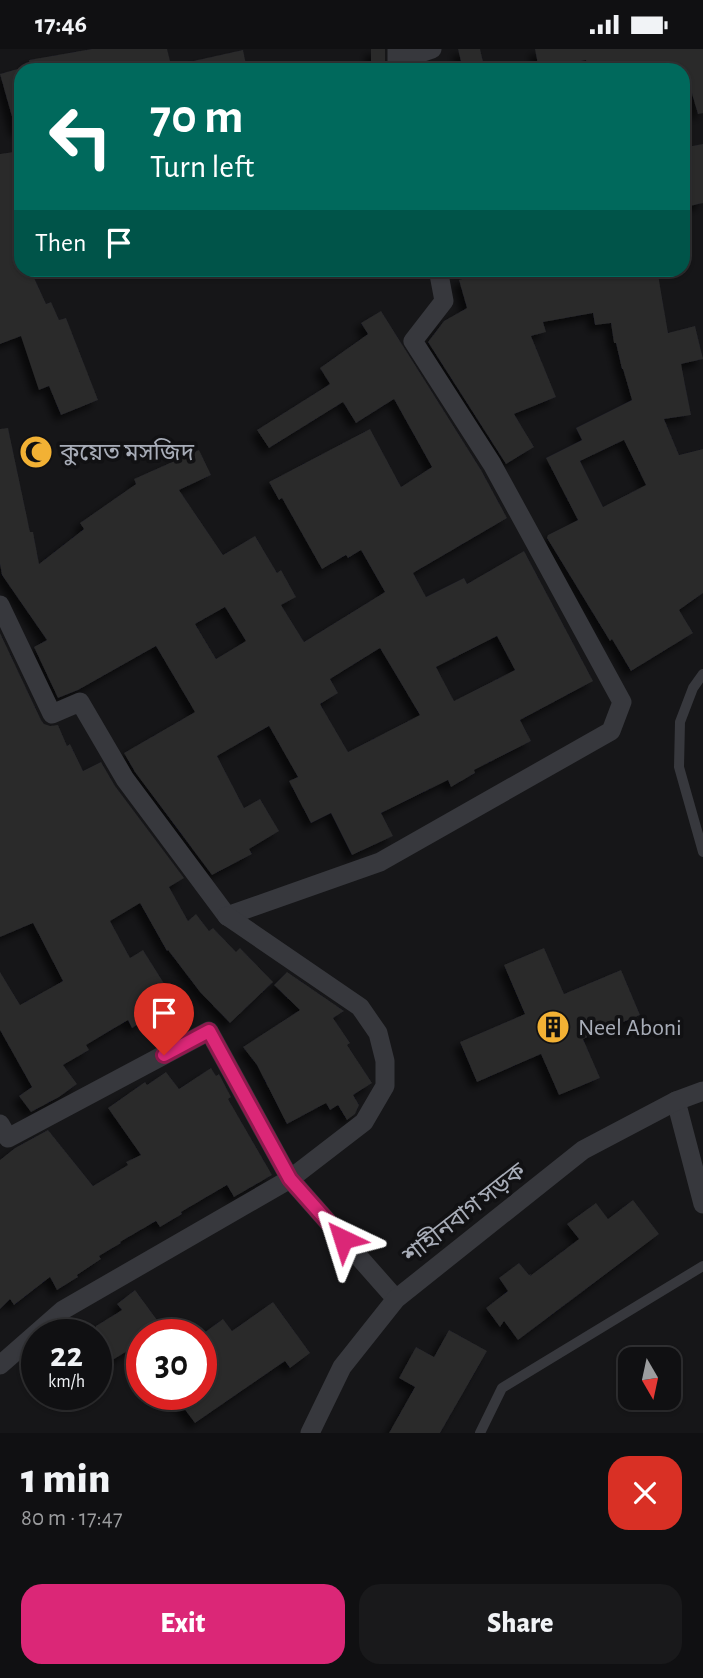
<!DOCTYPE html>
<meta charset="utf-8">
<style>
:root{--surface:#101012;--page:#19191b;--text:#f1f3f6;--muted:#9c9d9f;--line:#303032;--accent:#db2777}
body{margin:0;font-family:"Alegreya Sans","Noto Sans Bengali",sans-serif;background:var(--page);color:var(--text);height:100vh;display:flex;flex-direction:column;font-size:26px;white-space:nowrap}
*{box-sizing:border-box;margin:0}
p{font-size:23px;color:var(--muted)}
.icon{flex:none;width:38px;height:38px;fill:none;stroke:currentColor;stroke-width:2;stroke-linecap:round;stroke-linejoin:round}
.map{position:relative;height:1384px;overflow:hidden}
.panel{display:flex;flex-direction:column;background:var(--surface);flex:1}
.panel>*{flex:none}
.hud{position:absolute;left:14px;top:14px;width:676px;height:214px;border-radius:21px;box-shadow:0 2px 5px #0004,0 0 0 2px var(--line);background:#00695c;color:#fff;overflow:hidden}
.needle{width:46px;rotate:171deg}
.fabs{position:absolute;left:618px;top:1298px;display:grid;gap:14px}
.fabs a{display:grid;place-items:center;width:63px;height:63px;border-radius:14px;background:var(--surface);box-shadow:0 2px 5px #0004,0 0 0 2px var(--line);font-size:35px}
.speed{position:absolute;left:21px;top:1270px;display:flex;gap:14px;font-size:35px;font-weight:700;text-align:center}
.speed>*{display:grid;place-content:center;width:91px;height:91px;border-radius:50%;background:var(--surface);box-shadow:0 2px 5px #0004,0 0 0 2px var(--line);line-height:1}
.speed small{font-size:18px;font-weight:400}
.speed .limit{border:10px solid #d22;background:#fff;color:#111}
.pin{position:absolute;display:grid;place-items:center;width:60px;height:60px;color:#fff;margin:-72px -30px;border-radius:50% 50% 50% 0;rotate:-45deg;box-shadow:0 0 7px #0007}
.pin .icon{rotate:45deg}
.me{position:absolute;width:77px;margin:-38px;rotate:319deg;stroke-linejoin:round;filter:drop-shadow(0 0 5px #0008)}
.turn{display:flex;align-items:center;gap:24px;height:147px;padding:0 21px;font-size:32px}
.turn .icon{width:91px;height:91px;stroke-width:2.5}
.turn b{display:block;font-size:49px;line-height:60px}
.then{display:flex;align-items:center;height:66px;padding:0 21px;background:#0003;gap:14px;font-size:26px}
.round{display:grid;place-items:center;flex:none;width:74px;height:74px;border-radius:21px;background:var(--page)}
.overview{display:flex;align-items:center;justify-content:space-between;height:119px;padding:0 21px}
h1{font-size:42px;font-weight:800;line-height:52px}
.button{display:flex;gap:14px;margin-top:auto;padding:14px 21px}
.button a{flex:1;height:80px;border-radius:21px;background:var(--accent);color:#fff;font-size:28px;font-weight:800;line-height:80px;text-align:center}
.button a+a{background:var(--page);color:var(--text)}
.status{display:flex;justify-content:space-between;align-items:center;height:49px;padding:0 35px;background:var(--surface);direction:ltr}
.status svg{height:19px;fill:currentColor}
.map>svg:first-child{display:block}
.building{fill:#29292c;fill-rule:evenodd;filter:url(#shadow)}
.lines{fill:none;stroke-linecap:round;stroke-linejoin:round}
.service{stroke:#37383d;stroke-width:10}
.minor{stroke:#37383d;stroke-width:19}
.route-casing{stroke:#8e194d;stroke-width:18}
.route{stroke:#db2777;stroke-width:12}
.labels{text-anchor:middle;stroke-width:7;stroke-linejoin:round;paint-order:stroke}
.poi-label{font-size:24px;fill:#a8adb8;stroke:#111113;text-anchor:start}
.street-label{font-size:24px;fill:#a8adb8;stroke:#111113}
</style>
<div class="status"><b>17:46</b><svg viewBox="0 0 49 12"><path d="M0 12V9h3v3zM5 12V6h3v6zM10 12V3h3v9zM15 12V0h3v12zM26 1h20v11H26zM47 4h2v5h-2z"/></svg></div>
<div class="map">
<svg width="703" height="1384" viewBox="0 0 703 1384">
<defs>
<filter id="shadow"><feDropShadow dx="-6" dy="6" stdDeviation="3.5" flood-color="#0009"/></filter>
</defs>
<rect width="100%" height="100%" fill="#161618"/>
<g class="building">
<polygon points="92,0 167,0 171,16 150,21 30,21 29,11"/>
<polygon points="371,0 385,0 385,13 389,21 371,21"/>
<polygon points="458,0 480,0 485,21 463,21"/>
<polygon points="535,0 703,0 703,64 698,65 685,21 587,21 586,11 539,21"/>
<polygon points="243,1 247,21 190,21 189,13"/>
<polygon points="21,19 21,82 16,82 0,25"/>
<polygon points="703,95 703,154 685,158 682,143 682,99"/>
<polygon points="21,102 21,220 30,220 46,255 51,253 59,271 66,269 98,351 61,366 49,337 39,341 21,287 0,295 0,105"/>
<path d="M483,220H657L668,284L695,277L703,310L681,315L691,366L664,370L679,406L703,400V544L679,561L693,584L631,622L612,590L610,592L547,489L548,486L578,471L546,409L582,391L576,379L632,351L623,320H622L616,294H614L611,274L595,276L593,264L543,273L546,283L531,287L556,348L514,365L534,398L506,415L428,293L444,272L467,259L459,231L484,223ZM624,391L646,436L603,458L580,412Z"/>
<path d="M381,262L481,421L507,469L413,524L426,548L464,529L467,535L524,502L593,632L520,671L531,692L474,721L475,724L451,738L448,731L381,764L393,787L352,806L331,764L311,774L289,732L298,728L269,677L217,707L244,759L260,750L279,782L249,800L252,805L212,826L135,723L124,704L195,663L156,597L78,641L58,649L34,598L47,591L2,526L0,515V380L8,379L30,483H33L39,515L84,480L80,474L136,435L134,430L199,401L211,426L179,441L223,506L255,487L277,524L281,521L296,548L281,556L304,593L385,543L361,501L348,509L346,506L322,520L282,449L279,451L269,433L370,380L401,438L432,418L394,350L356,374L343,353L269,399L257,381L330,335L320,319L368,285L361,274ZM225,558L246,592L216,610L195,575ZM497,587L515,621L454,652L436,618ZM380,599L420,666L348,703L320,655L338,644L330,630Z"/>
<polygon points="0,584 41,671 44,675 50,677 58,676 67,697 70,695 83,722 101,713 115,737 184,829 169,838 188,872 196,865 209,882 213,879 236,903 240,899 273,933 230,974 200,943 168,901 167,902 140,854 110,872 130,909 143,901 175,952 132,979 128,971 86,996 89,1001 63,1016 77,1035 59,1048 31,1063 19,1047 32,1038 0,981 0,923 20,956 63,932 33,874 0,888"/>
<polygon points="544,899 564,945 621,921 640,966 583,990 600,1029 559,1046 541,1005 477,1033 460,993 525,965 504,916"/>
<polygon points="287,923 344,962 333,969 350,994 347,996 372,1034 353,1046 359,1056 355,1065 347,1071 338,1056 330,1061 326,1054 287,1075 257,1016 243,998 300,961 274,936"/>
<polygon points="211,1019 216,1027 219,1025 231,1048 228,1050 272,1126 234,1148 227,1136 181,1163 182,1165 160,1178 156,1172 120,1193 121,1194 99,1207 101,1210 77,1226 78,1228 57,1241 50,1228 14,1256 10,1250 0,1260 0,1111 15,1099 48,1081 93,1137 128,1116 126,1113 141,1106 108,1059 145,1033 147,1036 166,1023 179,1040"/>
<polygon points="633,1151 659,1185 518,1291 504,1272 500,1278 486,1259 508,1242 499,1229 519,1214 529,1226 531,1225 530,1227 579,1190 567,1175 596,1154 608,1170"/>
<polygon points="135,1241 168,1286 142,1286 142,1293 96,1321 96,1277 122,1261 117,1255"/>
<polygon points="273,1253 310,1304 290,1319 285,1312 195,1374 174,1346 201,1346 201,1286 223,1270 232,1282"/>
<polygon points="449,1281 487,1302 440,1384 389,1384 415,1338 399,1329 416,1298 434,1308"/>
</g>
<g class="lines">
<g class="service">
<polyline points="703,625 693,639 680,673 679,718 703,803"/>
<polyline points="480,1384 502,1339 703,1217"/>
</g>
<g class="minor">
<polyline points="397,0 397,12 432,0"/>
<polyline points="0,556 52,665 80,653 125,730 227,867 380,813 611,682 622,653 492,415 413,292 444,252 438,220"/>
<polyline points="676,1052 703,1155"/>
<polyline points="0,1075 8,1089 209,982 290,1130 396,1250"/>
<polyline points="0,1316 63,1261 290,1130 364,1073 385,1037 385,1012 378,984 360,958 227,867"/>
<polyline points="310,1384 342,1318 396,1250 583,1101 676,1052 703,1042"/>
</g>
</g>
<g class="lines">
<defs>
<polyline id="route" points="164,1006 209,982 290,1130 343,1190"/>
</defs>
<use href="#route" class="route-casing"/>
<use href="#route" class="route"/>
</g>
<defs>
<symbol id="mosque-disc" viewBox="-11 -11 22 22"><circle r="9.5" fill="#f2b134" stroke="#111113"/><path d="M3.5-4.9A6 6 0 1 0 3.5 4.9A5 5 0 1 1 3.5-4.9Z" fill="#111"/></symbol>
<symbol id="building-disc" viewBox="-11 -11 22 22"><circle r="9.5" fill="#f2b134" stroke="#111113"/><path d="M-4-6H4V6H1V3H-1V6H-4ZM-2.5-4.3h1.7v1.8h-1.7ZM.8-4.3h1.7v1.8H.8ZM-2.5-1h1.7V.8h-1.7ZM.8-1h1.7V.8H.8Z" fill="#111"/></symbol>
</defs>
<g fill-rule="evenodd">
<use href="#mosque-disc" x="17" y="384" width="38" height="38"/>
<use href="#building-disc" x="534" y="959" width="38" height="38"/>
</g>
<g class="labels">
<g class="poi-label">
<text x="60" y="411">কুয়েত মসজিদ</text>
<text x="578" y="986">Neel Aboni</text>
</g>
<g class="street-label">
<text transform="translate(464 1164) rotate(-38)" y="8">শাহীনবাগ সড়ক</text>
</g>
</g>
</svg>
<div class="fabs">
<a><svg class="needle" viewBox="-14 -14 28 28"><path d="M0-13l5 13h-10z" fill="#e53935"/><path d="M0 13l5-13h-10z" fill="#9c9d9f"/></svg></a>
</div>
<div class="speed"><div>22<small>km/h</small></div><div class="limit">30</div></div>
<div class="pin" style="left:164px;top:1006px;background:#d93025"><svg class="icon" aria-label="arrive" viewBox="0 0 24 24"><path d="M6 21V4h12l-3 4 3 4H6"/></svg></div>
<svg class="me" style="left:343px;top:1190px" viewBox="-20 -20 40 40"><path d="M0-17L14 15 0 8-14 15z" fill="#db2777" stroke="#fff" stroke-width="4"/></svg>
<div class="hud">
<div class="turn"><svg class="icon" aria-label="left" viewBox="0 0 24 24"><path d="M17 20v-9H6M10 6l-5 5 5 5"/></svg><div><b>70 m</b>Turn left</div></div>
<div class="then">Then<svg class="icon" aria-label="arrive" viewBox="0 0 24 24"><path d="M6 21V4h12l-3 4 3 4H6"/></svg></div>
</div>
</div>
<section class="panel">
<div class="overview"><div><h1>1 min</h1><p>80 m · 17:47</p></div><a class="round" style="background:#d93025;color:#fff"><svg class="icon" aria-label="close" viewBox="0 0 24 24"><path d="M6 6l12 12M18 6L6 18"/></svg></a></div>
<div class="button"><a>Exit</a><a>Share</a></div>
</section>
